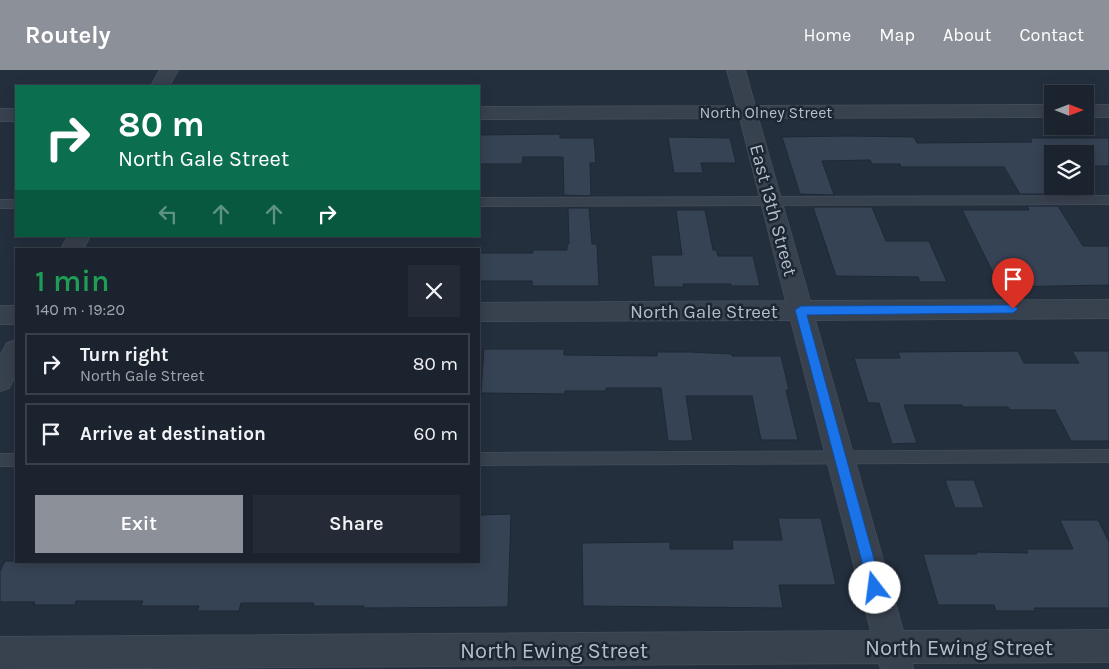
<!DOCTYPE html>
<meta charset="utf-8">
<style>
:root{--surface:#1b232e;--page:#242b36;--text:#f1f3f6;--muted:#a0a4aa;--line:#39404a;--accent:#8c9099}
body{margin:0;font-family:Karla,sans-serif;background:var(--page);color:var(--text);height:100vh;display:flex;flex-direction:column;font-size:19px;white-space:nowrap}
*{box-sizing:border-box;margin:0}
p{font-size:16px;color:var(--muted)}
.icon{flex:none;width:28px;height:28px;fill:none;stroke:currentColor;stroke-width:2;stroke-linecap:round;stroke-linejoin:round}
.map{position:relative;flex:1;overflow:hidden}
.sheet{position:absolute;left:15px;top:178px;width:465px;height:315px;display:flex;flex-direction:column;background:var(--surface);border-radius:0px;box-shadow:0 2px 12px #0003,0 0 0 1px var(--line)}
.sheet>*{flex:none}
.guide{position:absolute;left:15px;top:15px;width:465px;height:152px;border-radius:0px;box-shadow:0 2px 12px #0003,0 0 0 1px var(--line);background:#0b6e4f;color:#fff;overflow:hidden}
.needle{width:32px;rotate:90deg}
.buttons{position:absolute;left:1044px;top:15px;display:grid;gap:10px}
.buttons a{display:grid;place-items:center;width:50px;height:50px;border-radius:0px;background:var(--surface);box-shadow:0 2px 12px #0003,0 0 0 1px var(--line);font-size:25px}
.pin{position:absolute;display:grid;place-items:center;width:42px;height:42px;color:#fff;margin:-51px -21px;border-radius:50% 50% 50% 0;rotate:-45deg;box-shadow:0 0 5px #0007}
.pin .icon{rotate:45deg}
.me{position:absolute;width:55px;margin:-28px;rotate:345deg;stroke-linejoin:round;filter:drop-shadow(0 0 4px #0008)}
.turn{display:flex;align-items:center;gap:18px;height:105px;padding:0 20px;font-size:22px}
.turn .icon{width:65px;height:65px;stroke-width:2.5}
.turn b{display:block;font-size:35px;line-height:42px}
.lanes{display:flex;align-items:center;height:48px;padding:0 20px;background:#0003;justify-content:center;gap:25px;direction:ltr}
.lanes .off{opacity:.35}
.round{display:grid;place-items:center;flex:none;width:52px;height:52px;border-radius:0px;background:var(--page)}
.head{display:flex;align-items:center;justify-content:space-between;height:85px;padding:0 20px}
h1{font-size:30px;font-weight:600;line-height:38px;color:#1e9e55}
.primary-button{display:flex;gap:10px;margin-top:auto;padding:10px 20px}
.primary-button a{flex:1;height:58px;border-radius:0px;background:var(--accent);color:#fff;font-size:20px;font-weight:600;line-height:58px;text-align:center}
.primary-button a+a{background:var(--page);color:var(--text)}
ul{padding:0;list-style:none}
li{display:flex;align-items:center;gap:15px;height:62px;margin:0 10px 8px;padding:0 10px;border:2px solid var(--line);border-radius:0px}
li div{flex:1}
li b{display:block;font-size:19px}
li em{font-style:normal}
header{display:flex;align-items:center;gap:30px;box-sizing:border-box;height:70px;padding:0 25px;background:var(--accent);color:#fff}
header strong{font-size:24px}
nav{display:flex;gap:28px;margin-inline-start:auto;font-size:18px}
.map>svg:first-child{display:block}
.building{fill:#364354;stroke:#1f2835}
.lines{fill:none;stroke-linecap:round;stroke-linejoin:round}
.service-casing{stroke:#414a57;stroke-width:2}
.minor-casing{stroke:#414a57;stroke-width:2}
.service{fill:#38414e;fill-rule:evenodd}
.minor{fill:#38414e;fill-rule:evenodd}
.route{fill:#1a73e8;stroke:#114b97}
.labels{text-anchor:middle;stroke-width:5;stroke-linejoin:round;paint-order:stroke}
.far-street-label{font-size:16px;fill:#b4bcc9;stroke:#1d2633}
.street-label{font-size:19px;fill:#b4bcc9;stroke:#1d2633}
.near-street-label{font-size:22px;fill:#b4bcc9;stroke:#1d2633}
</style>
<header>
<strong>Routely</strong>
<nav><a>Home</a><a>Map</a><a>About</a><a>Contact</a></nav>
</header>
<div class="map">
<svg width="1109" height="599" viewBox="0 0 1109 599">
<rect width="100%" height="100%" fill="#242f3e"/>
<g class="building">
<polygon points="560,64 560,68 594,68 596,93 590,93 591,125 589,126 564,125 563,87 523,87 522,94 479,94 479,65"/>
<polygon points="848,66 914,67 917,73 1032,72 1030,68 1109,68 1109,96 1085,96 1085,84 1052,84 1052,116 1070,116 1075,124 1020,124 1004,97 901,97 900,94 872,94 870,90 822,91 834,125 800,124 782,67"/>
<polygon points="668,67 730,68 736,93 701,93 703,103 674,103"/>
<polygon points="1027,136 1058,136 1083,176 1109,176 1109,215 1000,217 962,140 1029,140"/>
<polygon points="813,137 872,137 886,171 929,171 947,212 920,212 918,207 836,206"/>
<polygon points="568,138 589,138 592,174 597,174 599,216 532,216 532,211 479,211 479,183 533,183 533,180 567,180 567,174 569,174"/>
<polygon points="676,140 705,140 713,180 716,180 718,186 753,186 760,216 731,216 731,214 683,214 684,217 654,217 651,185 682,185"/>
<polygon points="484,279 564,279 564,285 657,286 657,282 689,282 732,284 732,286 781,286 789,320 786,320 798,370 761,370 752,326 686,326 693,371 668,371 661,318 606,318 606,321 565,321 565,324 481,323"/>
<polygon points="1018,281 1024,293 1079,293 1072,281 1109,281 1109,371 1071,371 1055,340 1010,340 1008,337 963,337 962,335 904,335 917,373 892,374 879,333 868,333 854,288 900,288 898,282"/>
<polygon points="945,410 974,410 984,438 955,438"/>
<polygon points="511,444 508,537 363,538 364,536 313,536 314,533 241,533 239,541 197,541 199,536 141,536 143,531 76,531 75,535 34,535 35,532 0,532 0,501 5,491 479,491 479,445"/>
<polygon points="778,448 821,448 836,515 779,515 783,538 583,536 582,473 670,472 670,479 733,479 732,470 782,470"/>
<polygon points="1060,450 1098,450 1109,472 1109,538 1034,538 1035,541 996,541 994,535 938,535 923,484 977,484 976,482 1028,483 1026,479 1073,479"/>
</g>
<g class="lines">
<defs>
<g id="service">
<polygon points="1109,126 1109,134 479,136 479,128"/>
<rect x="0" y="130" width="16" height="8"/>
<polygon points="1109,380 1109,392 479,395 479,383"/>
<rect x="0" y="384" width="16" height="12"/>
</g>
<g id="minor">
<polygon points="160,0 178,0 169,16 151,16"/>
<polygon points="727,0 745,0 755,36 1052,35 1052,47 758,48 810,231 1109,230 1109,248 815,250 903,561 1109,560 1109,592 912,593 913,599 881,599 879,593 0,599 0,567 871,561 791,250 479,251 479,233 786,231 740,48 479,49 479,37 737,36"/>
<rect x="1085" y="35" width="24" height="12"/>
<rect x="0" y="39" width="16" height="12"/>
<polygon points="68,166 90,166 83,179 61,179"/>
<rect x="0" y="236" width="16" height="18"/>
<polygon points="16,270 16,303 9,318 0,321 0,286 7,273"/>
</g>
</defs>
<use href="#service" class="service-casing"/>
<use href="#minor" class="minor-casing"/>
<use href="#service" class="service"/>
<use href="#minor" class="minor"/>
</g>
<polygon class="route" points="1013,235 1018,239 1013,243 807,245 882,518 880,522 875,524 870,522 795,240 801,236"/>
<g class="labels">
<g class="far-street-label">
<text x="766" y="48">North Olney Street</text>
</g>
<g class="street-label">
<text transform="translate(774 140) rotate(75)" y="7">East 13th Street</text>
<text x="704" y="248">North Gale Street</text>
</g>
<g class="near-street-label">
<text x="959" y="585">North Ewing Street</text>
<text x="554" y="588">North Ewing Street</text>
</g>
</g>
</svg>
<div class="buttons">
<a><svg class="needle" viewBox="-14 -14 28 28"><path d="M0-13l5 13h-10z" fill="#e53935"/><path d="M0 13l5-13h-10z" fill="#a0a4aa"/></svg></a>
<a><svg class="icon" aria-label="layers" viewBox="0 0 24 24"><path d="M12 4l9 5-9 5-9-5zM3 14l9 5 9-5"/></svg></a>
</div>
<div class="pin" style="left:1013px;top:239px;background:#d93025"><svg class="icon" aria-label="arrive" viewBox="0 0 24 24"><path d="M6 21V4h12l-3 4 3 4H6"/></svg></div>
<svg class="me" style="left:875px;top:518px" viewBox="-20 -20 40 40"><circle r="19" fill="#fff"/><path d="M0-13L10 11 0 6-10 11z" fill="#1a73e8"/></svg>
<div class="guide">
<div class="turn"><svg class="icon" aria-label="right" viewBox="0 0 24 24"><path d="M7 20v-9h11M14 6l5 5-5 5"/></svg><div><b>80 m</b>North Gale Street</div></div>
<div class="lanes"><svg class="icon off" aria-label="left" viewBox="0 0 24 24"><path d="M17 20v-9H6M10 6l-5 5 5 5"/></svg><svg class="icon off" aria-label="ahead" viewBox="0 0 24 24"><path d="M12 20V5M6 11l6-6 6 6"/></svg><svg class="icon off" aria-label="ahead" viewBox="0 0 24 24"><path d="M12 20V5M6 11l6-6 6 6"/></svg><svg class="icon" aria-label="right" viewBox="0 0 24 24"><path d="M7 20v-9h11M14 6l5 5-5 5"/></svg></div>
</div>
<section class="sheet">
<div class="head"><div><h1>1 min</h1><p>140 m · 19:20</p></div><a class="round"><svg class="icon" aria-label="close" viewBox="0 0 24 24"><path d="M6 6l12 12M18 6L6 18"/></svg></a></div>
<ul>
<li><svg class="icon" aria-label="right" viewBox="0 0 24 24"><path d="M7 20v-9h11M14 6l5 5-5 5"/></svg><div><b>Turn right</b><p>North Gale Street</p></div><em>80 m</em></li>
<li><svg class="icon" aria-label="arrive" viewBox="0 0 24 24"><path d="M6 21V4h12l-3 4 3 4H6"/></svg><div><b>Arrive at destination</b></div><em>60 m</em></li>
</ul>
<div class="primary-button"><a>Exit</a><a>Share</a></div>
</section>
</div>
